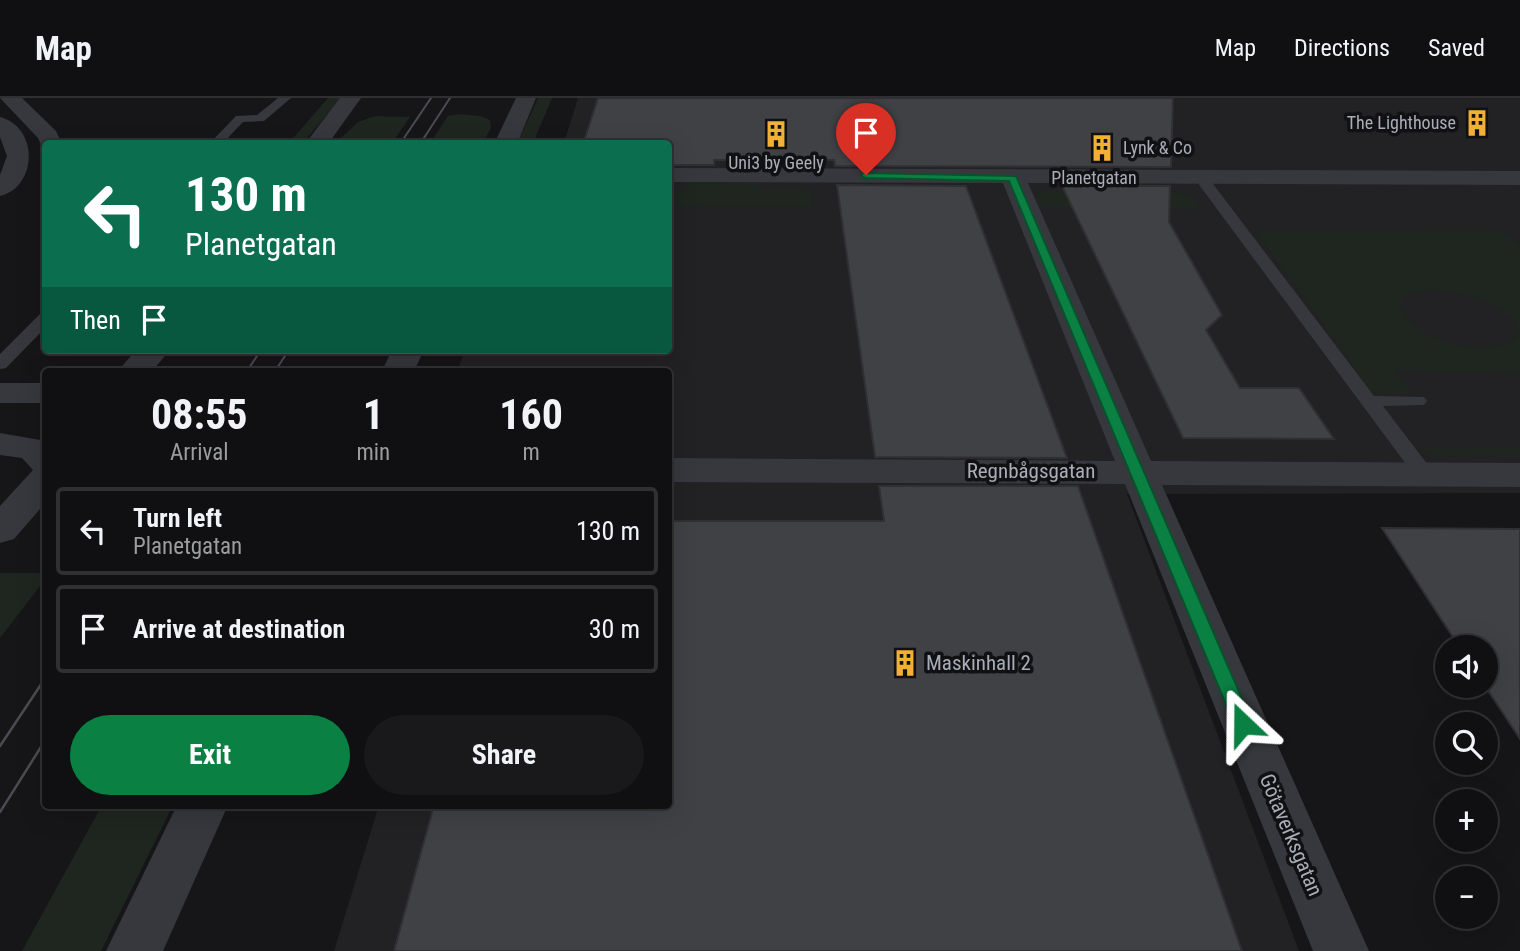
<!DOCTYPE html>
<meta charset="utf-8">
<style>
:root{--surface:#101012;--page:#19191b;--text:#f1f3f6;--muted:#9c9d9f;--line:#303032;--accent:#0b8043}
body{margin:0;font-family:"Roboto Condensed",sans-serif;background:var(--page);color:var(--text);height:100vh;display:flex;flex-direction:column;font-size:26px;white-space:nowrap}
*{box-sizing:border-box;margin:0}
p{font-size:23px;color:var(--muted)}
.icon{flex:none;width:38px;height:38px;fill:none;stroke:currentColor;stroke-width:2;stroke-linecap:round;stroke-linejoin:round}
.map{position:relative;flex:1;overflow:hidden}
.sheet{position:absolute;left:42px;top:270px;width:630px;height:441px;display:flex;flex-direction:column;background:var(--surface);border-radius:7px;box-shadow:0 7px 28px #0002,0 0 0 2px var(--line)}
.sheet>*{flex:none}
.hud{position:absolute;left:42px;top:42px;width:630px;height:214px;border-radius:7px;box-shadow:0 7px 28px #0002,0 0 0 2px var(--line);background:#0b6e4f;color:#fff;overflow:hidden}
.fabs{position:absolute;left:1435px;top:537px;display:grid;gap:14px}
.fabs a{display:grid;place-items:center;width:63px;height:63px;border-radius:50%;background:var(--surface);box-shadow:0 7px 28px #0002,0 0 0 2px var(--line);font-size:35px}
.pin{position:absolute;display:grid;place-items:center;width:60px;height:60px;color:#fff;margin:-72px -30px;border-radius:50% 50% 50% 0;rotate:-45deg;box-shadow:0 0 7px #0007}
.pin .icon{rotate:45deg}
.me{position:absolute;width:77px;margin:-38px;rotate:337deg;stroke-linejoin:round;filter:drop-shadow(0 0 5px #0008)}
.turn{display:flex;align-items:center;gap:24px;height:147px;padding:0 28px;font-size:32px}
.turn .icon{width:91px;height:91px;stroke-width:2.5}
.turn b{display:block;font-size:49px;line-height:60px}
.then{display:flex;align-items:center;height:66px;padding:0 28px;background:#0003;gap:14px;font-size:26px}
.eta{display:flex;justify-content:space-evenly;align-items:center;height:119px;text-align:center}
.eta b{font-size:42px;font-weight:700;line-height:49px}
.button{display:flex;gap:14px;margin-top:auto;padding:14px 28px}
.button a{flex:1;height:80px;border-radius:42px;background:var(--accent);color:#fff;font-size:28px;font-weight:700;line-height:80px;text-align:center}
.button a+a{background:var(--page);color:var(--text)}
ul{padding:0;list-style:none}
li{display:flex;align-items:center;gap:21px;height:88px;margin:0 14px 10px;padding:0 14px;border:4px solid var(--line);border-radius:7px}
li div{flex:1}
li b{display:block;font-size:26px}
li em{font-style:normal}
header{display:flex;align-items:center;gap:42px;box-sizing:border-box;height:98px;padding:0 35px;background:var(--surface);border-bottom:2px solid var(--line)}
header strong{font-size:33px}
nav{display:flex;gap:38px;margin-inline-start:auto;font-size:24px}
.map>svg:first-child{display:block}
.built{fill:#222225}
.green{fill:#1e261f;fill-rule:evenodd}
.building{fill:#404145;stroke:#303034;stroke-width:2}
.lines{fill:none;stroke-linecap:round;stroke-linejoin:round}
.service{fill:#37383d;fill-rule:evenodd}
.minor{fill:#37383d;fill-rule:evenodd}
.tram-far1{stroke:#4a4c52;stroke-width:2}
.tram{stroke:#4a4c52;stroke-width:2.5}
.route{fill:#0b8043;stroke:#07532c;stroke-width:2}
.labels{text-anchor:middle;stroke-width:7;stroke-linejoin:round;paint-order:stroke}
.far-poi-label{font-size:18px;fill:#a8adb8;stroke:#111113;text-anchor:end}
.far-street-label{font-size:18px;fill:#a8adb8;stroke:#111113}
.street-label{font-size:21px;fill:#a8adb8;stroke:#111113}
.poi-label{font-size:21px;fill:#a8adb8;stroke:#111113;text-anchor:start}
</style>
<header>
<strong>Map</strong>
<nav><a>Map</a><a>Directions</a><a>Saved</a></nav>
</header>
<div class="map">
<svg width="1520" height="853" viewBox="0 0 1520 853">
<rect width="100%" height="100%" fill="#161618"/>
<polygon class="built" points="578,0 1520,0 1520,395 1127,396 1299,853 334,853 379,707 668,707 668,273 470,273 459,268 465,252 668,252 668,46 564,45"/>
<g class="green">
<polygon points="328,0 341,0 303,45 288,46"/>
<polygon points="538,0 552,0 533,45 517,46"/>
<polygon points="459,16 480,18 490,22 491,30 483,45 430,45 448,18"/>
<polygon points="375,18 410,19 392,45 336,45 358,24"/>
<polygon points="686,84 761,85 758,92 805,92 810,94 816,108 669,109 669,92 684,93"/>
<polygon points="1113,85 1161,86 1169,93 1192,97 1202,111 1037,109 1036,96 1042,93 1114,93"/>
<path d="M1500,132L1520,148V275L1395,273L1411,295H1370L1346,257L1255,133ZM1432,192C1465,195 1500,202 1519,230L1517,240C1485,262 1417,243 1400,209L1403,200L1415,194Z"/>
<polygon points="1421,350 1520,350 1520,358 1434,358"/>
<polygon points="0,475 45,475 46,480 0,540"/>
<polygon points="102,707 173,707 101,853 22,853"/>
</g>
<g class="building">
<polygon points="598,0 1173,0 1171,69 835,68 834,62 714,62 714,67 668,67 668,46 583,46"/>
<polygon points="837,87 966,88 1067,360 875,359"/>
<polygon points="1062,88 1170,88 1169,124 1222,217 1206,232 1240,290 1299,290 1334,341 1183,340"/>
<polygon points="879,388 1078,388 1242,853 394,853 434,707 668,707 668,423 884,423"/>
<polygon points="1382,430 1520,431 1520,641 1485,588 1486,550 1460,550"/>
</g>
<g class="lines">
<g class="service">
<polygon points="278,0 291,0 264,23 243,24 222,46 209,46 236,18 257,17"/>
<polygon points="1202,77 1207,78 1374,298 1424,299 1427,303 1424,307 1383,308 1431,371 1434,376 1431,381 1417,381 1197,84 1197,78"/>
<polygon points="46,214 46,229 6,270 0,271 0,256 40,216"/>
</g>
<g class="minor">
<polygon points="0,0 22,0 56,33 62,46 46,46 46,51 43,51 38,40"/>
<polygon points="340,0 361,0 328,46 305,46"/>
<polygon points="516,0 536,0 517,46 494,46"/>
<path d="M0,19C39,29 38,89 0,98V77L7,58L0,39Z"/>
<polygon points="668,70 1520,73 1520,87 1028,85 1151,363 1520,365 1520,389 1162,387 1369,853 1313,853 1125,386 668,384 668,360 1115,363 1003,85 668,84"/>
<polygon points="136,252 170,252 152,273 118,273"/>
<polygon points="392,252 424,252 414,273 382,273"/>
<rect x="0" y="285" width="46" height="20"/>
<polygon points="0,335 46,343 46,404 14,441 0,445 0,408 33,372 22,360 0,357"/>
<polygon points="177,707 228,707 163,853 106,853"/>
</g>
<g class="tram-far1">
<polyline points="400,46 431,0"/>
<polyline points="420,46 450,0"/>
<polyline points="247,273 261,252"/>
<polyline points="275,273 289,252"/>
</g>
<g class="tram">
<polyline points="0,648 46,579"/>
<polyline points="0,714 46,641"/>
</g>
</g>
<polygon class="route" points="862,75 1016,78 1253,626 1250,632 1243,634 1237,632 1234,626 1009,83 866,80 862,79"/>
<defs>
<symbol id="building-bare" viewBox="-9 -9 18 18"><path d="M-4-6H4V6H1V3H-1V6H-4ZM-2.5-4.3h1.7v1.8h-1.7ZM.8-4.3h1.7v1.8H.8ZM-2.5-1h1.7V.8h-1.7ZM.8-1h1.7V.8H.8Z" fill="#f2b134" stroke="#111113" stroke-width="2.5" paint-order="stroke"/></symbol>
</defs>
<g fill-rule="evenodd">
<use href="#building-bare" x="1458" y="6" width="38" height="38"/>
<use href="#building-bare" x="757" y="17" width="38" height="38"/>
<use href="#building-bare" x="1083" y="31" width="38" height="38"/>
<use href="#building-bare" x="886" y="546" width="38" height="38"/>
</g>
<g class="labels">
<g class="far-poi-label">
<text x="1456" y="31">The Lighthouse</text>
<text x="1123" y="56" text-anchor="start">Lynk &amp; Co</text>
<text x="776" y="71" text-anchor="middle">Uni3 by Geely</text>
</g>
<g class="far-street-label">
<text x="1094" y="86">Planetgatan</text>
</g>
<g class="street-label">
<text x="1031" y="380">Regnbågsgatan</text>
<text transform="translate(1291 737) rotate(67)" y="7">Götaverksgatan</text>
</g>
<g class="poi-label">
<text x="926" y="572">Maskinhall 2</text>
</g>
</g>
</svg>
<div class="fabs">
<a><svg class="icon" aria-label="sound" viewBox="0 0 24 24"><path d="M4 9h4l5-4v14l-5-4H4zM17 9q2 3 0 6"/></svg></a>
<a><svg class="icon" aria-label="search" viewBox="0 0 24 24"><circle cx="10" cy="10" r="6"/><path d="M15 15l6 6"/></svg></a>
<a>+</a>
<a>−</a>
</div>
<div class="pin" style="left:866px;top:77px;background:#d93025"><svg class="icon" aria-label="arrive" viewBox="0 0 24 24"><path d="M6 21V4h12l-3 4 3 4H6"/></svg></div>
<svg class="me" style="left:1243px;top:626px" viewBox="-20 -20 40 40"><path d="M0-17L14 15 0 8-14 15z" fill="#0b8043" stroke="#fff" stroke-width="4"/></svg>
<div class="hud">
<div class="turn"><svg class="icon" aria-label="left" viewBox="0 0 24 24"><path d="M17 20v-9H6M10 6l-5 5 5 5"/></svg><div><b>130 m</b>Planetgatan</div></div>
<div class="then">Then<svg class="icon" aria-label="arrive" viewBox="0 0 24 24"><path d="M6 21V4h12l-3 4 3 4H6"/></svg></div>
</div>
<section class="sheet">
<div class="eta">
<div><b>08:55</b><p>Arrival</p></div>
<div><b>1</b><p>min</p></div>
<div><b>160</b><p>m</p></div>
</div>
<ul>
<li><svg class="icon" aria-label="left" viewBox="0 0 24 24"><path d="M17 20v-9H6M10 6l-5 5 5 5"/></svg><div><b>Turn left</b><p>Planetgatan</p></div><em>130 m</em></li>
<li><svg class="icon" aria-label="arrive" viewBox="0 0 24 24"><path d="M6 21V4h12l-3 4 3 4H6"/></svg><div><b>Arrive at destination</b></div><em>30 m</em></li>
</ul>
<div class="button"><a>Exit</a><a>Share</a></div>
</section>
</div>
